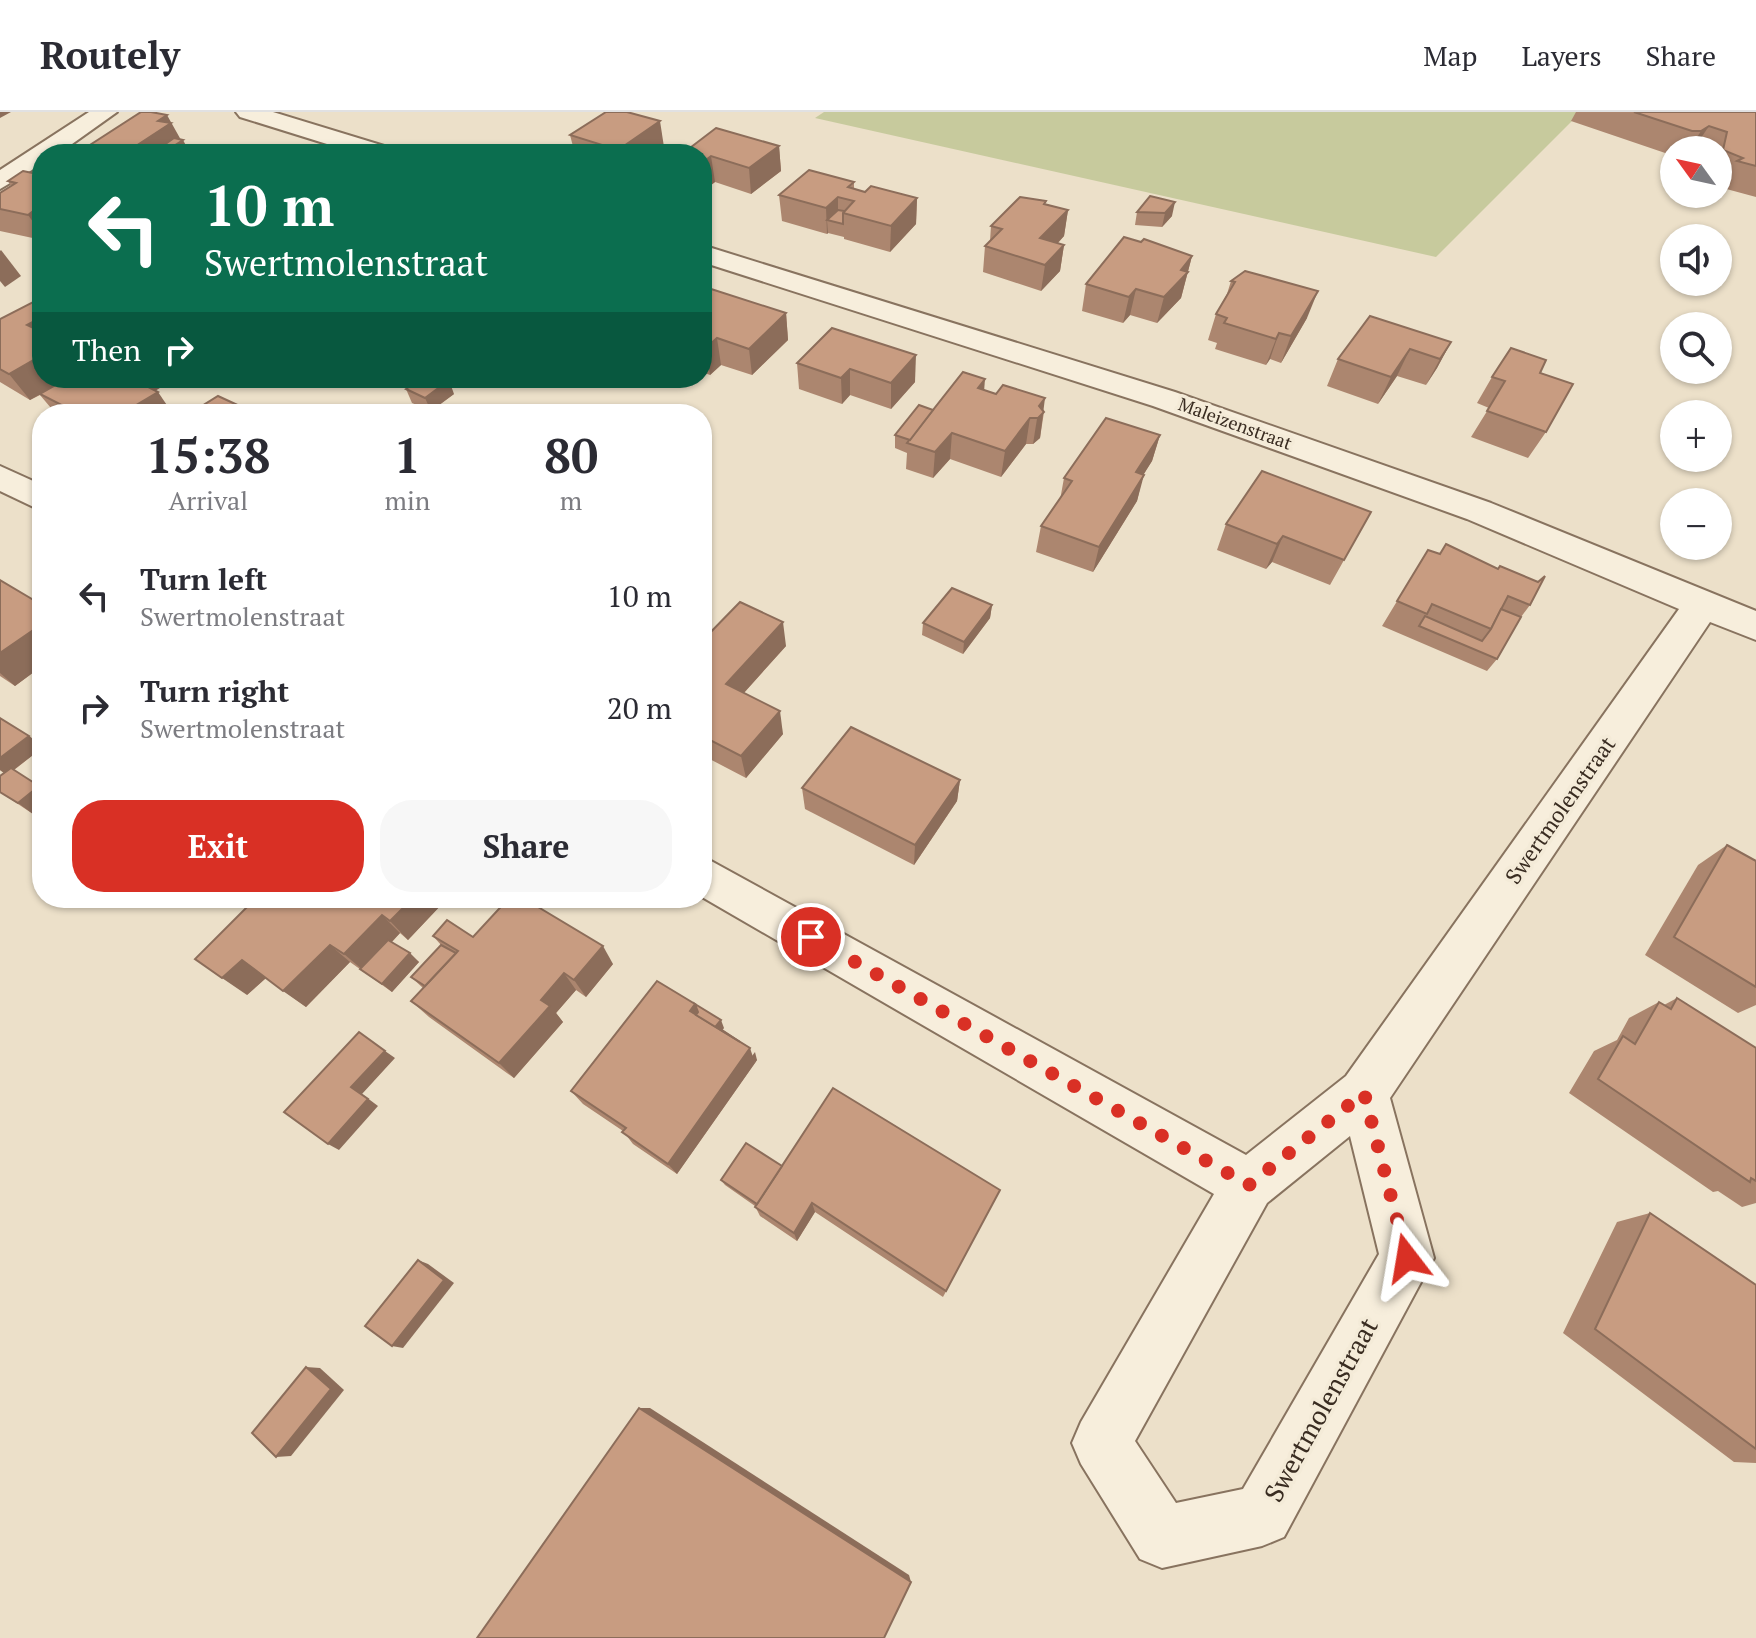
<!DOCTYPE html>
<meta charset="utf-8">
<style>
:root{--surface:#fff;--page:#f7f7f7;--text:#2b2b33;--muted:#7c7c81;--line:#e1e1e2;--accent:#d93025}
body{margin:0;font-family:"PT Serif",serif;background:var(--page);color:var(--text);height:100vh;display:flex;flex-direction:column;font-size:30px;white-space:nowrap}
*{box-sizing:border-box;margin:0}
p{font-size:26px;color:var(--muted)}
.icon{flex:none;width:44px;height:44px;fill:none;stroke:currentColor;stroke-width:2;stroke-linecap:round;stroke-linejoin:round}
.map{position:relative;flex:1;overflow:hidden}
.details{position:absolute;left:32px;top:292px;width:680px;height:504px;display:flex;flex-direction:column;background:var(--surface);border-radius:32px;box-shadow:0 2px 6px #0004}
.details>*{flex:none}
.guide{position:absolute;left:32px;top:32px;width:680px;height:244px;border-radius:32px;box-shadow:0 2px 6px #0004;background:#0b6e4f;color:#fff;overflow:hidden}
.needle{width:52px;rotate:303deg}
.tools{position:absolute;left:1660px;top:24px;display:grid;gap:16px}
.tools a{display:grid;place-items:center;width:72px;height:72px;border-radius:50%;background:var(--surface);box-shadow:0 2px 6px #0004;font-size:40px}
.pin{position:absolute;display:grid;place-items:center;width:68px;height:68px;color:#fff;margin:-34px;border:4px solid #fff;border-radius:50%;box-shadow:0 2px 8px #0007}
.me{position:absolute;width:88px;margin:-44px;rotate:346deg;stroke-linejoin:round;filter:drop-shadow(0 0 6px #0008)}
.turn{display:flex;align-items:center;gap:28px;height:168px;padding:0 40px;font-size:36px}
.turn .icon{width:104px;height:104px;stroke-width:2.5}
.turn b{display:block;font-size:56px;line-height:68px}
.then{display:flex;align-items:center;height:76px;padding:0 40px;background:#0003;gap:16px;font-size:30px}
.eta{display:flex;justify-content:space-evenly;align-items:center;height:136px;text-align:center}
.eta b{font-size:48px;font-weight:600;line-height:56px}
.action{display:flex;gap:16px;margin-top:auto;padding:16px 40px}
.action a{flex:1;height:92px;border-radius:32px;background:var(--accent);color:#fff;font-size:32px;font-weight:600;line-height:92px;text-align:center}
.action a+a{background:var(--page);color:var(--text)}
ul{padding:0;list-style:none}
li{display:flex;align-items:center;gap:24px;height:112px;padding:0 40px}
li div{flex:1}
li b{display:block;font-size:30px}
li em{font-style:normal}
header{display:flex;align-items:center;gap:48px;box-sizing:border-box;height:112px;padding:0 40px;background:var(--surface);border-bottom:2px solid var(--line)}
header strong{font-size:38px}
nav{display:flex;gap:44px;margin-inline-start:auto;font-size:28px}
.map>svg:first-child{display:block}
.green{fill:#c7ca9d}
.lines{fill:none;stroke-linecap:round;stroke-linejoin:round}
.street-casing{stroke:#88735f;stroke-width:4}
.street{fill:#f7eedc;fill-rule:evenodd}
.wall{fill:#ac866f}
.shaded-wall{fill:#8c6d5a}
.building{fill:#c89c81;stroke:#8c6d5a;stroke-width:2}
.route{stroke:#d93025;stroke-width:14;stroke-dasharray:0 25.2}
.labels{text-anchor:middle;stroke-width:7;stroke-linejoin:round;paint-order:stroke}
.far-street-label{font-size:18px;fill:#392c21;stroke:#f4ebd8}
.street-label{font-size:22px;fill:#392c21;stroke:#f4ebd8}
.near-street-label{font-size:26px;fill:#392c21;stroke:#f4ebd8}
</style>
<header>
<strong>Routely</strong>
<nav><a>Map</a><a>Layers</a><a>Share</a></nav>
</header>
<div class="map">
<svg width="1756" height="1526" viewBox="0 0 1756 1526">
<rect width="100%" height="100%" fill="#ece0c9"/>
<polygon class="green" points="824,0 1581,0 1436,145 815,6"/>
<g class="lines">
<defs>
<g id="street">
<polygon points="89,0 117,0 58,42 42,42 42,52 0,77 0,58"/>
<polygon points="236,0 273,0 394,37 397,42 359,42 240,5"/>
<path d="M702,133L1175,280L1491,391L1756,499V528L1710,510L1390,986L1434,1146L1284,1425L1262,1434L1162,1456L1140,1447L1081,1352L1072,1331L1081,1310L1214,1082L702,785V744L1246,1043L1346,964L1679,497L1467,407L1153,294L702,150ZM1350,1024L1379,1142L1243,1377L1176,1391L1135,1329L1267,1091Z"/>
<polygon points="0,354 42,373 42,399 0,379"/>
</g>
</defs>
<use href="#street" class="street-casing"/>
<use href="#street" class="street"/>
</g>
<g class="wall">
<polygon points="1576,0 1756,0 1756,85 1719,75 1722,71 1718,69 1718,38 1674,38 1674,44 1571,9"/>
<polygon points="570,23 664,35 654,42 575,42"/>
<polygon points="779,34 781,59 751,82 715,70 702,80 702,42"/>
<polygon points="42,63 42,128 0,119 0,81 11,74 8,69"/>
<polygon points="854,70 854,77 865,80 917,86 916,112 890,140 844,127 844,125 828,121 827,122 782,109 779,83"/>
<polygon points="1150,84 1172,104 1162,115 1135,113 1137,100"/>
<polygon points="1046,92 1068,98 1064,124 1058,131 1064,133 1060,159 1041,179 983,160 985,134 990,129 991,114"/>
<polygon points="1192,144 1181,186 1157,211 1130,203 1123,211 1082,199 1086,172"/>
<polygon points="1231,169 1307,206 1281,251 1270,247 1266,253 1215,237 1217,231 1208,228 1216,202 1227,182"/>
<polygon points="702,181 786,201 788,228 752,263 721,253 710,263 702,260"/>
<polygon points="0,207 42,266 157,266 163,274 155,278 173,302 56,302 40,283 30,288 0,270"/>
<polygon points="832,216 915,270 891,297 850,283 842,292 799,277 797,251"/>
<polygon points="1451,230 1437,256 1426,273 1397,264 1378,292 1327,274 1338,247"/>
<polygon points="1540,261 1546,320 1528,346 1471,325 1489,296 1477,291 1492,265"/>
<polygon points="406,277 454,282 431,299 412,291"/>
<polygon points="984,278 1043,299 1044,300 1040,326 1033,332 1026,332 1001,365 950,347 933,366 906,357 907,341 895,336 895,323 933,298"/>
<polygon points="1160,323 1152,349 1143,363 1137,389 1093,460 1036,440 1041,414 1060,388 1064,366"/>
<polygon points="1371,400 1330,473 1272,450 1266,457 1217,438 1226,412"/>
<polygon points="1428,438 1530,493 1521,505 1497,547 1487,559 1382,514"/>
<polygon points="0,468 42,493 42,554 15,574 0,564"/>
<polygon points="992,493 990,506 963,542 922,523 923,511"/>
<polygon points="702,529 786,534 744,581 783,622 746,666 702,643"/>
<polygon points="0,606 29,624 42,634 42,636 14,658 42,676 42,694 33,702 0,680 0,664 4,661 0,658"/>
<polygon points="960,668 957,689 914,753 805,697 802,676"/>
<polygon points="1727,733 1756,749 1756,893 1738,901 1645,843 1698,753"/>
<polygon points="256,786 458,786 449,795 443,791 408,828 400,821 392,830 419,850 392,880 350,850 306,895 266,866 247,883"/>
<polygon points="433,824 473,825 613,852 586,885 576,878 556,901 563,910 514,966 429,905 411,889 423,876 411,865 441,833"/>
<polygon points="1677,886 1756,936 1756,1091 1742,1095 1718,1079 1713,1080 1569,981 1594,939 1617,928 1629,906 1659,890 1664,893"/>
<polygon points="724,916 722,918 757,948 677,1062 633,1032 623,1019 583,992 571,979"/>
<polygon points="782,1054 1000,1078 943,1185 815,1100 797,1129 760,1104 755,1094 725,1073 721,1068"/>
<polygon points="1650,1101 1754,1172 1756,1172 1756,1351 1734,1350 1563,1221 1617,1110"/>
</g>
<g class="shaded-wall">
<polygon points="0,0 11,0 0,6"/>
<polygon points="167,3 181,28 183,28 190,41 141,42 136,34 158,9"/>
<polygon points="660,9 664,35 654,42 619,42 618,38"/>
<polygon points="1709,14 1693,38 1689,38 1701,19"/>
<polygon points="779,34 781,59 751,82 749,56"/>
<polygon points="711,44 715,70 702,80 702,51"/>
<polygon points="838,85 838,111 827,108 828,121 827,122 826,96"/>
<polygon points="917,86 916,112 890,140 891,114"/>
<polygon points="1175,90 1172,104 1162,115 1165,101"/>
<polygon points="42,92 42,122 28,103"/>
<polygon points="1068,98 1064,124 1039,151 1040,126"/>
<polygon points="1064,133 1060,159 1041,179 1045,153"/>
<polygon points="1,138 21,164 5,175 0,169 0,139"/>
<polygon points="1192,144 1181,186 1157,211 1164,185 1181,158"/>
<polygon points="1136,177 1130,203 1123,211 1129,185"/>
<polygon points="1318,179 1307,206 1281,251 1291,224"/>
<polygon points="786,201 788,228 752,263 749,237"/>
<polygon points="42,205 42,233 27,213"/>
<polygon points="1279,221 1270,247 1266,253 1276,227"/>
<polygon points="717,226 721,253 710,263 706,236"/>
<polygon points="1451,230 1437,256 1426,273 1440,247"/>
<polygon points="1410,237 1397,264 1378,292 1391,265"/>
<polygon points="42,243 42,266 69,266 30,288 9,262"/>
<polygon points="916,243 915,270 891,297 891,271"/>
<polygon points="850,257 850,283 842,292 841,266"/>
<polygon points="125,266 157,266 163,274 141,288"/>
<polygon points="458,266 484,266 484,267 460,271"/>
<polygon points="985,267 983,293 978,276"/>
<polygon points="449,268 454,282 431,299 425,286"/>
<polygon points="158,280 173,302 121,302"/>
<polygon points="1045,286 1040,326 1033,332 1039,294"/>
<polygon points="244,296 248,302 235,302"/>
<polygon points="1030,306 1026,332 1001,365 1005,339"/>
<polygon points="952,321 950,347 933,366 935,340"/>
<polygon points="1160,323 1152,349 1129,386 1136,360"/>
<polygon points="1144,363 1137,389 1093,460 1099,435"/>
<polygon points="1283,424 1272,450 1266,457 1277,432"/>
<polygon points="992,493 990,506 963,542 964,530"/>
<polygon points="783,510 786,534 731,595 726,572"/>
<polygon points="42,512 42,554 15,574 0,561 0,541"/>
<polygon points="780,599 783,622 746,666 741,644"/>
<polygon points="29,624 42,634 42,636 7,663 0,658 0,646"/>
<polygon points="960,668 957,689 914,753 915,733"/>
<polygon points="39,674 42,676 42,694 33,702 18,691"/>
<polygon points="413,786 438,786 443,791 408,828 390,809"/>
<polygon points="441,786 458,786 449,795"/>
<polygon points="382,803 400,821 364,859 344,842"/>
<polygon points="330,833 350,850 306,895 283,879"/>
<polygon points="603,834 613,852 586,885 574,868"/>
<polygon points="410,841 419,850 392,880 382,872"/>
<polygon points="242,848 266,866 247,883 222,866"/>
<polygon points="564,861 576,878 556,901 563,910 514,966 499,951 541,888"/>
<polygon points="695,892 702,908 690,899"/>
<polygon points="721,908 724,916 719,922 716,914"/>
<polygon points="750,936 755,951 677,1062 668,1052"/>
<polygon points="385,939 395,946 362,982 378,994 339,1038 328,1032 351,975"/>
<polygon points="755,940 757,948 755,951 752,944"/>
<polygon points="812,1091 815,1100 797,1129 794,1121"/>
<polygon points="418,1148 428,1152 454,1171 403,1236 392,1234"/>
<polygon points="306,1255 320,1256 344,1278 291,1344 276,1345"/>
<polygon points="639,1296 650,1296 909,1463 911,1470"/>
</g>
<g class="building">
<polygon points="141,0 151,0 167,3 158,9 171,11 136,34 180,42 76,42"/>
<polygon points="606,0 627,0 660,9 618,38 570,23"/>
<polygon points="1634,0 1756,0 1756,54 1737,49 1743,46 1723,38 1727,20 1709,14 1701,19 1692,19"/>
<polygon points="716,16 779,34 749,56 711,44 702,51 702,42 682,42"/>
<polygon points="174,26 183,28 166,39 157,38"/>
<polygon points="809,58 854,70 848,75 865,80 871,74 917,86 891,114 843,101 854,89 838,85 826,96 779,83"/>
<polygon points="23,59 42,63 42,92 28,103 0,97 0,81 16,71 8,69"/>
<polygon points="1150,84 1175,90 1165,101 1137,100"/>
<polygon points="1020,85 1046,89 1044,92 1068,98 1040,126 1064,133 1045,153 985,134 1002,117 991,114"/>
<polygon points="838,98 844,99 843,101 843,112 827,108"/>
<polygon points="1124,125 1141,130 1144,127 1192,144 1181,158 1188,160 1164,185 1136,177 1129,185 1086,172"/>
<polygon points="1245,159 1318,179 1291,224 1279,221 1276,227 1224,211 1227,206 1216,202 1235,170 1231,169"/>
<polygon points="708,176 786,201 749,237 717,226 706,236 702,235 702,181"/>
<polygon points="39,187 42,188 42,205 27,213 42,220 42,243 9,262 0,257 0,207"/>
<polygon points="1370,204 1451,230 1440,247 1410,237 1391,265 1338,247"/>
<polygon points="832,216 916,243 891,271 850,257 841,266 797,251"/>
<polygon points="1511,236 1546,248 1540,261 1573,272 1546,320 1487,299 1505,269 1492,265"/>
<polygon points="963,260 985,267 978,276 996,282 1003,273 1045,286 1039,294 1044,300 1038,306 1030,306 1005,339 952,321 935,340 907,331"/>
<polygon points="68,266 131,266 158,280 121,302 79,302 40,282"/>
<polygon points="422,266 443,266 449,268 425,286 406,277"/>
<polygon points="218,284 244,296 235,302 189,302"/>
<polygon points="919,293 933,298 910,328 895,323"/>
<polygon points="1106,306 1160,323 1136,360 1144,363 1099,435 1041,414 1072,369 1064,366"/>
<polygon points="1262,359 1371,400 1344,448 1283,424 1277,432 1226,412"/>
<polygon points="1446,432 1498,457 1500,454 1538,470 1545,464 1530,493 1508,484 1491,517 1432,492 1427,502 1397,489 1428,438 1440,442"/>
<polygon points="0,468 42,493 42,512 0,541"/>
<polygon points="952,476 992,493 964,530 923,511"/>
<polygon points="740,490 783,510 726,572 780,599 741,644 702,624 702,529"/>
<polygon points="1501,497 1521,505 1497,547 1419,514 1425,504 1482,529 1491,517"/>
<polygon points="0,606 29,624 0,646"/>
<polygon points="851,615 960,668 915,733 802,676"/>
<polygon points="11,656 39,674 18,691 0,680 0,664"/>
<polygon points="1727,733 1756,749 1756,875 1674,825"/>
<polygon points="256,786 413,786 390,809 382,803 344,842 330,833 283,879 242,848 222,866 195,847"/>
<polygon points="509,786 523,786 603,834 574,868 564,861 541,888 550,894 499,951 411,889 458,839 433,824 447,808 473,825"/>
<polygon points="388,828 410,841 382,872 360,857"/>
<polygon points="441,833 456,841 425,874 411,865"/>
<polygon points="657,869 695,892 690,899 750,936 668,1052 622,1020 626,1016 571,979"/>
<polygon points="1677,886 1756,936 1756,1069 1751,1066 1750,1070 1598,967 1623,924 1635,932 1659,890 1671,897"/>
<polygon points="695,892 721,908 716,914 740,930 696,903 698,900"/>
<polygon points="359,920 385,939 351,975 368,987 328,1032 284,1000"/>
<polygon points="833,976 1000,1078 946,1179 812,1091 794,1121 755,1095"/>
<polygon points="746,1031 782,1054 757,1092 721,1068"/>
<polygon points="1650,1101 1756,1173 1756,1337 1595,1217"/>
<polygon points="418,1148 444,1168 392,1234 365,1214"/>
<polygon points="306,1255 331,1277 276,1345 252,1321"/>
<polygon points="639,1296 911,1470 884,1526 477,1526"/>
</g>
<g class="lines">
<polyline class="route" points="811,825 1249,1073 1364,981 1407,1146"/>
</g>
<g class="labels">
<g class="far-street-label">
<text transform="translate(1235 312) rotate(20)" y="6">Maleizenstraat</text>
</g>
<g class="street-label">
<text transform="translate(1560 698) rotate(-55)" y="8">Swertmolenstraat</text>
</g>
<g class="near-street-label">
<text transform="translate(1321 1298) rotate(-61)" y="9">Swertmolenstraat</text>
</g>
</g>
</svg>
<div class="tools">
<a><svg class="needle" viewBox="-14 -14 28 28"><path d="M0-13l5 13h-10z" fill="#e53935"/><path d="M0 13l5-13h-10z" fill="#7c7c81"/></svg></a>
<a><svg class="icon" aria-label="sound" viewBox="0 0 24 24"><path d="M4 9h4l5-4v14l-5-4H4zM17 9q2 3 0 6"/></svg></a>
<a><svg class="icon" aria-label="search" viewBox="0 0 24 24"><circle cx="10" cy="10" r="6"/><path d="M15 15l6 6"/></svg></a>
<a>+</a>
<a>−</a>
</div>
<div class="pin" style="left:811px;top:825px;background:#d93025"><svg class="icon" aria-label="arrive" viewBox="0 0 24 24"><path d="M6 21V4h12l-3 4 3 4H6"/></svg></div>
<svg class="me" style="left:1407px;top:1146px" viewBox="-20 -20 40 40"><path d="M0-17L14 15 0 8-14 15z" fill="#d93025" stroke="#fff" stroke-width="4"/></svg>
<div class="guide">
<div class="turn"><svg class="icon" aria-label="left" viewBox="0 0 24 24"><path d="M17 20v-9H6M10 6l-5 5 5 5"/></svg><div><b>10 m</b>Swertmolenstraat</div></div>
<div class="then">Then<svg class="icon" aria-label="right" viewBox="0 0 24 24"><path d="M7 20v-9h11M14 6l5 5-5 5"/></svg></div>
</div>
<section class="details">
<div class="eta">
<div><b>15:38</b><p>Arrival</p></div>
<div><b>1</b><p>min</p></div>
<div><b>80</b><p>m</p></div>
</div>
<ul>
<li><svg class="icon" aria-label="left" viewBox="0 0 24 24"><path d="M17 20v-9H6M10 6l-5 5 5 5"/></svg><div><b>Turn left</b><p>Swertmolenstraat</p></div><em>10 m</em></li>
<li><svg class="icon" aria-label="right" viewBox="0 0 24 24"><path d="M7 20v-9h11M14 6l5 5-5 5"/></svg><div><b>Turn right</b><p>Swertmolenstraat</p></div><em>20 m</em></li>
</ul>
<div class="action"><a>Exit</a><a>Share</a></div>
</section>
</div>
